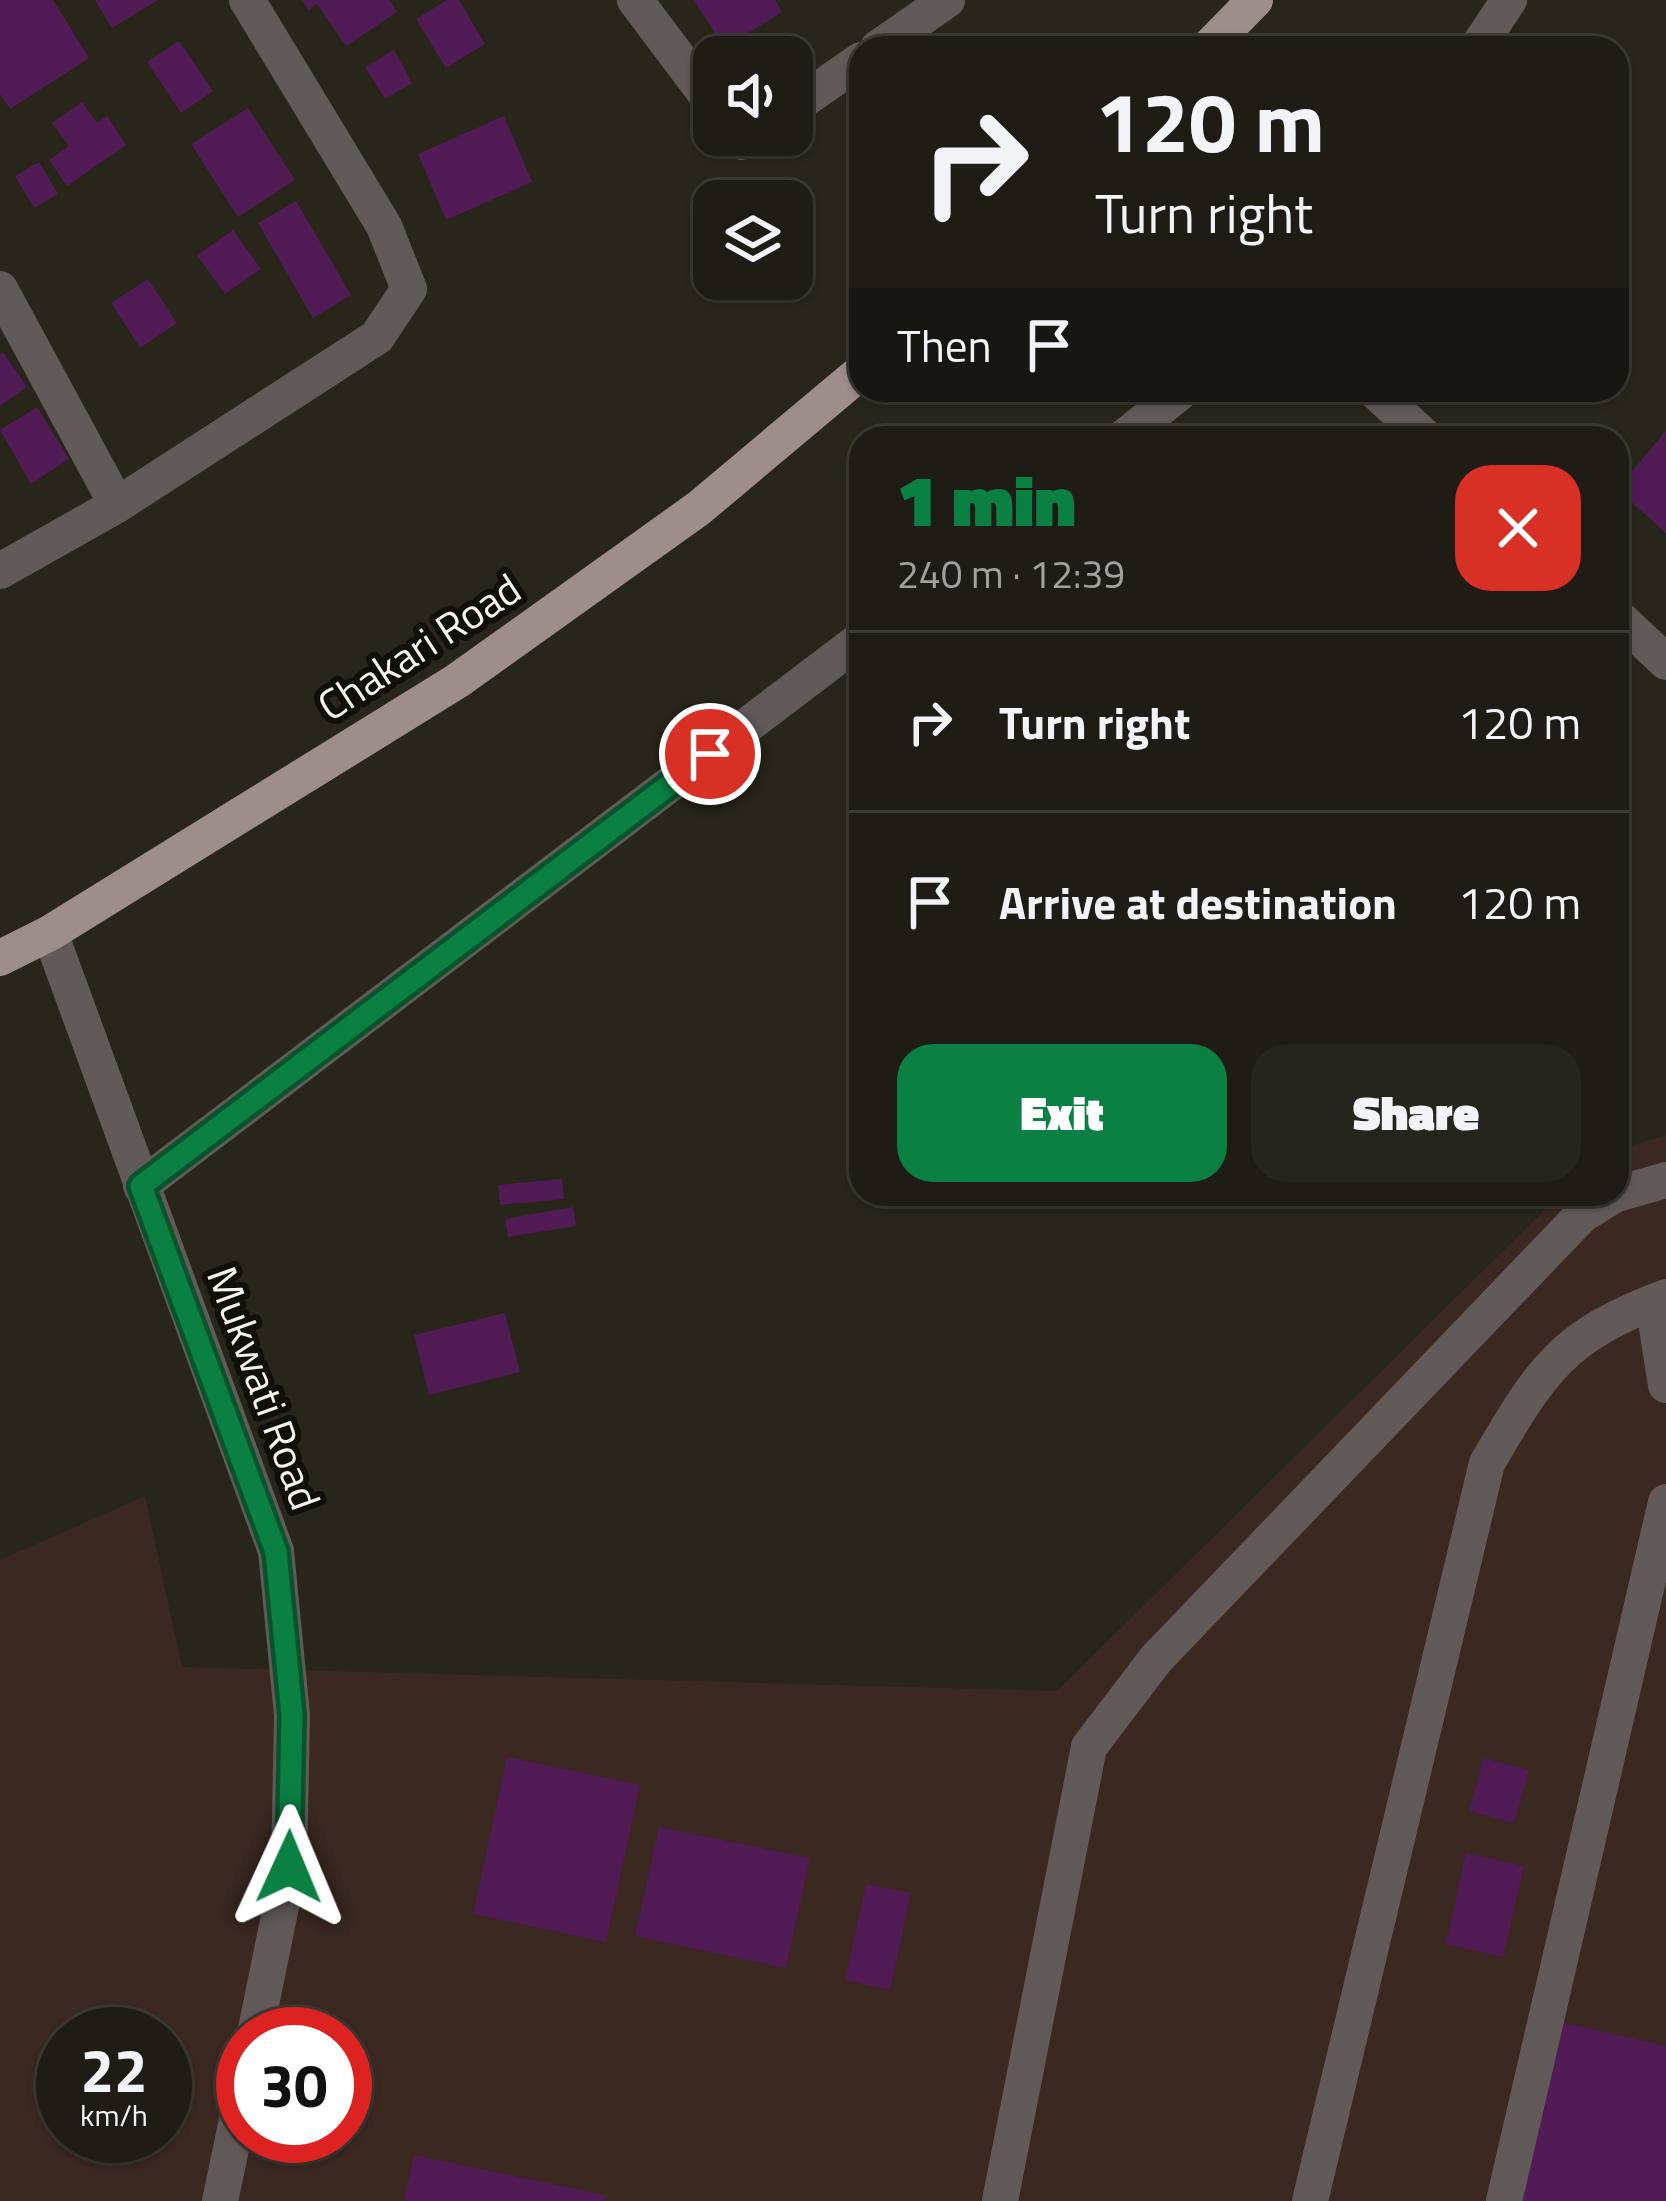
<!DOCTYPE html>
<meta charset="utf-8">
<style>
:root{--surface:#1e1c14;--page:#26251d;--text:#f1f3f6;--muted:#a1a1a0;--line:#3c3a34;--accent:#0b8043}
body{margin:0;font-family:"Titillium Web",sans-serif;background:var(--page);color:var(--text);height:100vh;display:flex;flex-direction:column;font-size:45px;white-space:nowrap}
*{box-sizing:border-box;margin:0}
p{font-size:39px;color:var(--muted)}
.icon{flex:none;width:66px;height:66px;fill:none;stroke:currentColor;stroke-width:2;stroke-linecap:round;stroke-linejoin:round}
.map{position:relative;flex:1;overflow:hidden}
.drawer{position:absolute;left:849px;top:426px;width:780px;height:780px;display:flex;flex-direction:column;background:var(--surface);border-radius:36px;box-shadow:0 3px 9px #0004,0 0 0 3px var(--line)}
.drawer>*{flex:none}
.guide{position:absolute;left:849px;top:36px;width:780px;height:366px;border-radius:36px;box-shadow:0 3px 9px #0004,0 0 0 3px var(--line);background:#1e1c14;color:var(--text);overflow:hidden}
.buttons{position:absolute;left:693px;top:36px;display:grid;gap:24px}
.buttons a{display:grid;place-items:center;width:120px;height:120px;border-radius:24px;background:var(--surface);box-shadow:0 3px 9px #0004,0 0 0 3px var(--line);font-size:60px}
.speed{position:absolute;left:36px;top:2007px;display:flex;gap:24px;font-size:60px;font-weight:700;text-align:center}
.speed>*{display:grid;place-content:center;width:156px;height:156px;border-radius:50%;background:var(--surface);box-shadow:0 3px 9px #0004,0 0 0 3px var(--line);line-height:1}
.speed small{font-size:30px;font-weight:400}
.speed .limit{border:18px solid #d22;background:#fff;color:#111}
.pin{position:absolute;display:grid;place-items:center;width:102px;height:102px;color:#fff;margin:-51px;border:6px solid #fff;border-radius:50%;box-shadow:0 3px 12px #0007}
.me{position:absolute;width:132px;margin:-66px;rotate:1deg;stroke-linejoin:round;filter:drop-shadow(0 0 9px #0008)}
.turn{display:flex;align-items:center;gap:42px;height:252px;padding:0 48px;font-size:54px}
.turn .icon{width:156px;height:156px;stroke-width:2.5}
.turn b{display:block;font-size:84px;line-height:102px}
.then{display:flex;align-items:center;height:114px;padding:0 48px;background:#0003;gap:24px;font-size:45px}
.round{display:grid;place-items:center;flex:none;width:126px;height:126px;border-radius:36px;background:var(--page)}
.headline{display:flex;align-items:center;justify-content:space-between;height:204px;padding:0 48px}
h1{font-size:72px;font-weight:800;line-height:90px;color:var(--accent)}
.primary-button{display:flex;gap:24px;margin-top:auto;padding:24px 48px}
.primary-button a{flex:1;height:138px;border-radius:36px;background:var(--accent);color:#fff;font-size:48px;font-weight:800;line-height:138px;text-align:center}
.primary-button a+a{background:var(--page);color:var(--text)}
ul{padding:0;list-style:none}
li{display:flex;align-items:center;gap:36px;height:180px;padding:0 48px;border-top:3px solid var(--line)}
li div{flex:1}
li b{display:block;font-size:45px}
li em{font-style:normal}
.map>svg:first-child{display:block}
.industrial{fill:#3a2821;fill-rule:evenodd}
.building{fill:#511b55}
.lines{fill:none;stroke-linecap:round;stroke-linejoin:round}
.minor{stroke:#615a59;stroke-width:36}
.major{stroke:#9d8e8c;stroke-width:36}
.route-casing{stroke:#07532c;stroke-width:30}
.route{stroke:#0b8043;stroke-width:21}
.labels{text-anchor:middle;stroke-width:12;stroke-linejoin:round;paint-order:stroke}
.street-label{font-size:42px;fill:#f5f3eb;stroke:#100f09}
</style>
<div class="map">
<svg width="1666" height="2201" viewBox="0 0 1666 2201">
<rect width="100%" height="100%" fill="#28261a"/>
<path class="industrial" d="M1666,1135V2201H0V1560L145,1496L182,1667L1057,1691L1561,1194H1617V1150ZM63,2034H165V2136H63ZM243,2034H345V2136H243Z"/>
<g class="building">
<polygon points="0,0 53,0 89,58 10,109 0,94"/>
<polygon points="95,0 158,0 112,28"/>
<polygon points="302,0 389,0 397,12 346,46 317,4 309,10"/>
<polygon points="447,0 459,0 485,44 446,68 416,19"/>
<polygon points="694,0 775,0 782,12 724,48"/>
<polygon points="179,41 213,91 181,113 147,62"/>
<polygon points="394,50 412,83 385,99 365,67"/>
<polygon points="82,102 97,123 107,116 126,145 67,186 49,160 69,146 52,123"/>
<polygon points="248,108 295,180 238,217 191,144"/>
<polygon points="504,116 532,182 446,220 418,154"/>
<polygon points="39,162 58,194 34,208 15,176"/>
<polygon points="296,201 351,295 313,318 258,223"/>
<polygon points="233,230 261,269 225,294 197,255"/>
<polygon points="148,279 177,323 140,348 111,303"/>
<polygon points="3,352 27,387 0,406 0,355"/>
<polygon points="37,407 69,459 31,484 0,430"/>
<polygon points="1666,431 1666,533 1617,489"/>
<polygon points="562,1179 564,1199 500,1205 498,1185"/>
<polygon points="573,1207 576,1226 508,1237 505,1219"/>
<polygon points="505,1313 520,1372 429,1395 414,1335"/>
<polygon points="507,1757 640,1785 606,1942 473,1914"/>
<polygon points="1484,1758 1529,1770 1514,1823 1469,1811"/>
<polygon points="659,1827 810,1858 786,1968 635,1936"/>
<polygon points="1466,1853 1524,1866 1503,1957 1446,1944"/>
<polygon points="866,1884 911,1893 890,1990 845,1980"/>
<polygon points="1556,2021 1666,2046 1666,2201 1514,2201"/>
<polygon points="414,2155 605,2195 604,2201 404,2201"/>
</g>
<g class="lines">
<g class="minor">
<polyline points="635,0 714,105"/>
<polyline points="878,48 947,0"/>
<polyline points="1477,48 1509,0"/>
<polyline points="792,108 861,60"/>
<polyline points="737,135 742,142 753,135"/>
<polyline points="0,289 117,505"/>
<polyline points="1374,390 1426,438"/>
<polyline points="1123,438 1183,390"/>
<polyline points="0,571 117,505 377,337 409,289 384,226 247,0"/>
<polyline points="1617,616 1666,662"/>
<polyline points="50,933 276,1551 292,1715 289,1867 255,2034"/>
<polyline points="141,1186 861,639"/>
<polyline points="1617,1194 1666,1180"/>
<polyline points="1653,1302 1666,1385"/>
<polyline points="220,2201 243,2092"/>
<polyline points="1000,2201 1089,1747 1156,1659 1582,1215 1616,1194"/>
<path d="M1310,2201L1487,1463C1542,1369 1562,1336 1666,1297"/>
<polyline points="1504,2201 1666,1502"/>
</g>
<g class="major">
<polyline points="1208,48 1255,0"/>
<polyline points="0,958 50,933 457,681 699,508 861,372"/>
</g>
</g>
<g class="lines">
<defs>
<polyline id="route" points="289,1867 292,1715 276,1552 141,1186 710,754"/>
</defs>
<use href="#route" class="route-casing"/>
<use href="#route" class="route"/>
</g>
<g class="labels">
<g class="street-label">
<text transform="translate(419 647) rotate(-33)" y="15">Chakari Road</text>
<text transform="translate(264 1388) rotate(70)" y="15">Mukwati Road</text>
</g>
</g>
</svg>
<div class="buttons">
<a><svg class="icon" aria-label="sound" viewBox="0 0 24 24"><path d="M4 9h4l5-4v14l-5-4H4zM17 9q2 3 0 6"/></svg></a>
<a><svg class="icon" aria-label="layers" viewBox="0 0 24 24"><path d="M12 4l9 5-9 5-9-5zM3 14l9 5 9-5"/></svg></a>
</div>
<div class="speed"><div>22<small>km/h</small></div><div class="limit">30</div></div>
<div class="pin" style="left:710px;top:754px;background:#d93025"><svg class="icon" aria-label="arrive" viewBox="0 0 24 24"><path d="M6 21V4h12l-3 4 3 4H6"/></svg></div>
<svg class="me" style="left:289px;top:1867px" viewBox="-20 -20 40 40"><path d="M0-17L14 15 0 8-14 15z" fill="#0b8043" stroke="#fff" stroke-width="4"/></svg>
<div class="guide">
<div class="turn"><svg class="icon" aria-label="right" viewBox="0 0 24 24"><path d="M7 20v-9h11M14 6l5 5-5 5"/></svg><div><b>120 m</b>Turn right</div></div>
<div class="then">Then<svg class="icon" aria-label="arrive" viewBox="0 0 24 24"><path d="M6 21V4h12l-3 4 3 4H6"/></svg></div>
</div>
<section class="drawer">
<div class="headline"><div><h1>1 min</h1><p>240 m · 12:39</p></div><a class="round" style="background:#d93025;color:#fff"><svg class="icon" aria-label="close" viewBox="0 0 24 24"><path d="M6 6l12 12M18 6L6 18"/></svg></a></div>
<ul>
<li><svg class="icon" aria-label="right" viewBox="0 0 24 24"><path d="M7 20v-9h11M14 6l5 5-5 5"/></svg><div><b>Turn right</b></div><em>120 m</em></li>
<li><svg class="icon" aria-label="arrive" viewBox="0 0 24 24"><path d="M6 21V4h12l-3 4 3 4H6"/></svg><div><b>Arrive at destination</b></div><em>120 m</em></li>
</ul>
<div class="primary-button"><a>Exit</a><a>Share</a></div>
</section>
</div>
